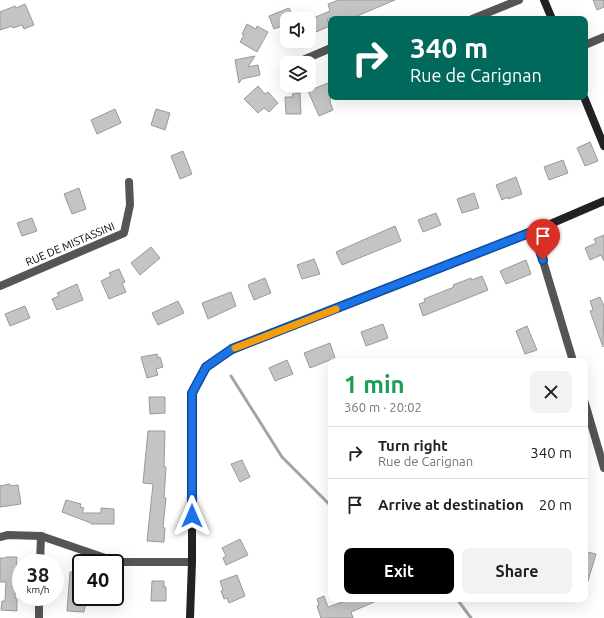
<!DOCTYPE html>
<meta charset="utf-8">
<style>
:root{--surface:#fff;--page:#f2f2f2;--text:#202124;--muted:#757577;--line:#e0e0e0;--accent:#000}
body{margin:0;font-family:Ubuntu,sans-serif;background:var(--page);color:var(--text);height:100vh;display:flex;flex-direction:column;font-size:15px;white-space:nowrap}
*{box-sizing:border-box;margin:0}
p{font-size:13px;color:var(--muted)}
.icon{flex:none;width:22px;height:22px;fill:none;stroke:currentColor;stroke-width:2;stroke-linecap:round;stroke-linejoin:round}
.map{position:relative;flex:1;overflow:hidden}
.details{position:absolute;left:328px;top:358px;width:260px;height:244px;display:flex;flex-direction:column;background:var(--surface);border-radius:8px;box-shadow:0 4px 16px #0002}
.details>*{flex:none}
.guide{position:absolute;left:328px;top:16px;width:260px;height:84px;border-radius:8px;box-shadow:0 4px 16px #0002;background:#00695c;color:#fff;overflow:hidden}
.fabs{position:absolute;left:280px;top:12px;display:grid;gap:8px}
.fabs a{display:grid;place-items:center;width:36px;height:36px;border-radius:8px;background:var(--surface);box-shadow:0 4px 16px #0002;font-size:20px}
.speed{position:absolute;left:12px;top:554px;display:flex;gap:8px;font-size:20px;font-weight:700;text-align:center}
.speed>*{display:grid;place-content:center;width:52px;height:52px;border-radius:50%;background:var(--surface);box-shadow:0 4px 16px #0002;line-height:1}
.speed small{font-size:10px;font-weight:400}
.speed .limit{border:2px solid #111;border-radius:6px;background:#fff;color:#111}
.pin{position:absolute;display:grid;place-items:center;width:34px;height:34px;color:#fff;margin:-41px -17px;border-radius:50% 50% 50% 0;rotate:-45deg;box-shadow:0 0 4px #0007}
.pin .icon{rotate:45deg}
.me{position:absolute;width:44px;margin:-22px;rotate:0deg;stroke-linejoin:round;filter:drop-shadow(0 0 3px #0008)}
.turn{display:flex;align-items:center;gap:14px;height:84px;padding:0 16px;font-size:18px}
.turn .icon{width:52px;height:52px;stroke-width:2.5}
.turn b{display:block;font-size:28px;line-height:34px}
.round{display:grid;place-items:center;flex:none;width:42px;height:42px;border-radius:8px;background:var(--page)}
.overview{display:flex;align-items:center;justify-content:space-between;height:68px;padding:0 16px}
h1{font-size:24px;font-weight:700;line-height:30px;color:#1e9e55}
.cta{display:flex;gap:8px;margin-top:auto;padding:8px 16px}
.cta a{flex:1;height:46px;border-radius:8px;background:var(--accent);color:#fff;font-size:16px;font-weight:700;line-height:46px;text-align:center}
.cta a+a{background:var(--page);color:var(--text)}
ul{padding:0;list-style:none}
li{display:flex;align-items:center;gap:12px;height:52px;padding:0 16px;border-top:1px solid var(--line)}
li div{flex:1}
li b{display:block;font-size:15px}
li em{font-style:normal}
.map>svg:first-child{display:block}
.lines{fill:none;stroke-linecap:round;stroke-linejoin:round}
.stream{stroke:#a3a3a3;stroke-width:3}
.building{fill:#c4c4c4;stroke:#999}
.street{stroke:#555;stroke-width:8}
.secondary{stroke:#222;stroke-width:8}
.route-casing{stroke:#114b97;stroke-width:10}
.route{stroke:#1a73e8;stroke-width:7}
.slow{stroke:#f59e0b;stroke-width:7}
.labels{text-anchor:middle;stroke-width:3;stroke-linejoin:round;paint-order:stroke}
.street-label{font-size:11px;fill:#000;stroke:#fff}
</style>
<div class="map">
<svg width="604" height="618" viewBox="0 0 604 618">
<rect width="100%" height="100%" fill="#fff"/>
<g class="lines">
<g class="stream">
<polyline points="231,376 282,457 331,506"/>
<polyline points="457,599 471,618"/>
</g>
</g>
<g class="building">
<polygon points="339,0 395,0 350,19 346,19 345,16 339,19 327,19 330,26 316,32 311,19 330,11 328,4"/>
<polygon points="593,0 604,0 604,7 597,10"/>
<polygon points="25,4 34,25 24,29 22,25 13,28 12,26 0,30 0,12 15,6 16,8"/>
<polygon points="289,8 294,19 287,19 287,24 274,29 269,16"/>
<polygon points="247,24 256,29 257,26 268,32 257,52 240,42 244,35 242,34"/>
<polygon points="255,56 248,67 258,65 260,75 242,79 239,83 235,60"/>
<polygon points="328,83 331,89 330,102 333,110 319,116 308,91"/>
<polygon points="258,86 265,94 268,92 278,103 269,112 264,108 258,113 244,99"/>
<polygon points="300,93 301,114 286,114 285,97 293,97 292,94"/>
<polygon points="115,109 121,123 97,134 91,120"/>
<polygon points="156,109 170,113 165,130 151,125"/>
<polygon points="590,142 598,161 585,166 577,148"/>
<polygon points="183,151 192,174 180,179 171,156"/>
<polygon points="563,160 568,173 549,180 544,167"/>
<polygon points="516,177 522,194 508,199 508,197 502,200 496,185"/>
<polygon points="79,188 86,209 72,214 64,194"/>
<polygon points="474,193 479,208 462,213 457,199"/>
<polygon points="436,213 441,225 423,232 418,220"/>
<polygon points="32,218 37,231 22,236 17,223"/>
<polygon points="395,226 401,241 342,265 336,252"/>
<polygon points="604,235 604,261 601,255 590,260 585,248 596,243 594,239"/>
<polygon points="151,247 160,258 140,275 131,263"/>
<polygon points="314,259 320,274 302,279 297,265"/>
<polygon points="526,260 531,274 506,284 500,271"/>
<polygon points="119,269 125,282 122,283 126,292 109,299 101,281 111,276 109,273"/>
<polygon points="482,276 488,290 423,316 419,304 425,302 424,299 454,287 453,285 471,278 472,280"/>
<polygon points="265,278 271,293 254,300 248,285"/>
<polygon points="77,284 83,300 57,310 52,299 59,296 57,293"/>
<polygon points="231,292 236,306 208,319 202,303"/>
<polygon points="600,297 604,306 603,347 590,311 593,310 590,301"/>
<polygon points="178,301 184,313 158,325 152,313"/>
<polygon points="25,306 30,318 10,326 5,314"/>
<polygon points="383,324 388,338 366,346 361,332"/>
<polygon points="527,326 537,350 525,354 516,331"/>
<polygon points="330,343 335,358 310,368 304,353"/>
<polygon points="157,354 158,358 160,357 163,367 156,369 158,375 147,378 141,357"/>
<polygon points="287,360 293,374 275,381 269,368"/>
<polygon points="149,397 165,397 165,413 150,414"/>
<polygon points="148,431 165,431 164,467 166,467 164,498 166,498 163,527 165,528 164,542 147,541 153,484 143,483"/>
<polygon points="242,460 250,477 240,482 231,464"/>
<polygon points="10,484 10,486 18,485 21,504 0,507 0,486"/>
<polygon points="66,500 81,504 80,507 84,508 82,513 101,513 101,508 114,509 114,524 91,524 91,523 62,512"/>
<polygon points="240,539 248,555 226,565 223,558 226,556 222,548"/>
<polygon points="587,552 596,554 587,584 585,584 585,559"/>
<polygon points="6,557 17,557 15,598 17,599 17,611 1,610 2,601 5,601 6,582 0,582 0,558 6,558"/>
<polygon points="70,572 81,573 81,601 86,601 84,612 67,611"/>
<polygon points="237,575 245,596 229,603 227,598 224,599 221,591 223,590 220,581"/>
<polygon points="152,581 164,581 164,587 166,587 166,601 151,601"/>
<polygon points="324,596 328,607 351,599 381,599 351,612 353,618 321,618 317,606 319,605 317,599"/>
</g>
<g class="lines">
<g class="street">
<polyline points="472,19 519,0"/>
<polyline points="585,45 604,37"/>
<polyline points="296,63 331,48"/>
<polyline points="534,231 573,361"/>
<polyline points="0,286 124,233 130,205 129,182"/>
<polyline points="585,403 604,468"/>
<polyline points="0,537 8,535 41,536 117,562 192,562"/>
<polyline points="40,563 41,536"/>
<polyline points="39,618 39,597"/>
</g>
<g class="secondary">
<polyline points="544,0 552,19"/>
<polyline points="584,97 604,146"/>
<polyline points="190,618 192,562 192,393 206,367 232,349 534,231 604,201"/>
</g>
</g>
<g class="lines">
<defs>
<polyline id="route" points="192,516 192,393 206,367 232,349 534,231 543,260"/>
</defs>
<use href="#route" class="route-casing"/>
<use href="#route" class="route"/>
<polyline class="slow" points="235,348 336,309"/>
</g>
<g class="labels">
<g class="street-label">
<text transform="translate(70 244) rotate(-23)" y="4">RUE DE MISTASSINI</text>
</g>
</g>
</svg>
<div class="fabs">
<a><svg class="icon" aria-label="sound" viewBox="0 0 24 24"><path d="M4 9h4l5-4v14l-5-4H4zM17 9q2 3 0 6"/></svg></a>
<a><svg class="icon" aria-label="layers" viewBox="0 0 24 24"><path d="M12 4l9 5-9 5-9-5zM3 14l9 5 9-5"/></svg></a>
</div>
<div class="speed"><div>38<small>km/h</small></div><div class="limit">40</div></div>
<div class="pin" style="left:543px;top:260px;background:#d93025"><svg class="icon" aria-label="arrive" viewBox="0 0 24 24"><path d="M6 21V4h12l-3 4 3 4H6"/></svg></div>
<svg class="me" style="left:192px;top:516px" viewBox="-20 -20 40 40"><path d="M0-17L14 15 0 8-14 15z" fill="#1a73e8" stroke="#fff" stroke-width="4"/></svg>
<div class="guide">
<div class="turn"><svg class="icon" aria-label="right" viewBox="0 0 24 24"><path d="M7 20v-9h11M14 6l5 5-5 5"/></svg><div><b>340 m</b>Rue de Carignan</div></div>
</div>
<section class="details">
<div class="overview"><div><h1>1 min</h1><p>360 m · 20:02</p></div><a class="round"><svg class="icon" aria-label="close" viewBox="0 0 24 24"><path d="M6 6l12 12M18 6L6 18"/></svg></a></div>
<ul>
<li><svg class="icon" aria-label="right" viewBox="0 0 24 24"><path d="M7 20v-9h11M14 6l5 5-5 5"/></svg><div><b>Turn right</b><p>Rue de Carignan</p></div><em>340 m</em></li>
<li><svg class="icon" aria-label="arrive" viewBox="0 0 24 24"><path d="M6 21V4h12l-3 4 3 4H6"/></svg><div><b>Arrive at destination</b></div><em>20 m</em></li>
</ul>
<div class="cta"><a>Exit</a><a>Share</a></div>
</section>
</div>
